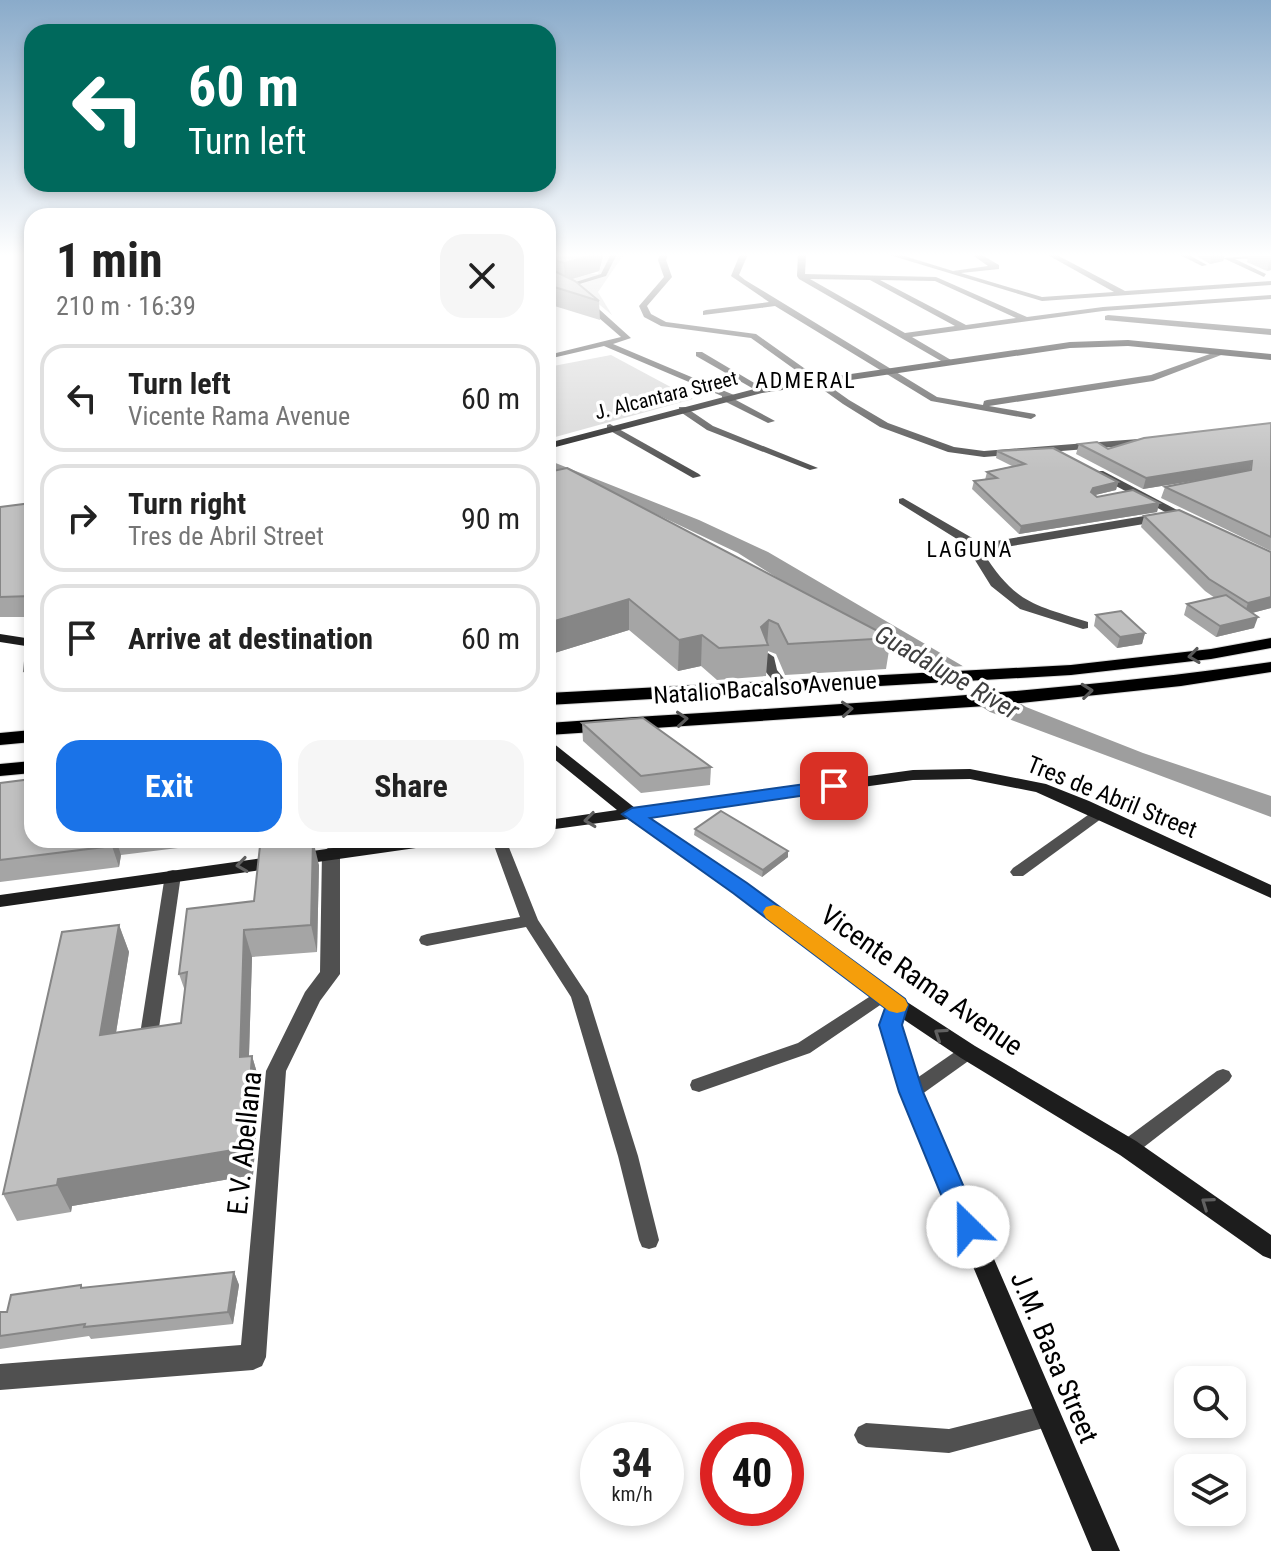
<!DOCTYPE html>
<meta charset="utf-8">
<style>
:root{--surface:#fff;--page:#f6f6f6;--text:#222;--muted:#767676;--line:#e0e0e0;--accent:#1a73e8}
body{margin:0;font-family:"Roboto Condensed",sans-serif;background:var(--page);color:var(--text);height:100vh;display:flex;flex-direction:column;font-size:30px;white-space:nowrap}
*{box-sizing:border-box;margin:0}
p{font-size:26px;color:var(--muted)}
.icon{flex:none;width:44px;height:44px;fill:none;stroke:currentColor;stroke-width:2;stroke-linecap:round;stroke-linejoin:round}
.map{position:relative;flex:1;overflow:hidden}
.drawer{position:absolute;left:24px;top:208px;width:532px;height:640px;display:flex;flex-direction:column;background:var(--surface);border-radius:24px;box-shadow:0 4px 12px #0003}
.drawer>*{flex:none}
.hud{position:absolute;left:24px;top:24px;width:532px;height:168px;border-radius:24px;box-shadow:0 4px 12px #0003;background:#00695c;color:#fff;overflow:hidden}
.controls{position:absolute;left:1174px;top:1366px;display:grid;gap:16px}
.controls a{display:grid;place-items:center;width:72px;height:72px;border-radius:16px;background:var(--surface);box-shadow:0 4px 12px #0003;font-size:40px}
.speed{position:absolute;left:580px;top:1422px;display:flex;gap:16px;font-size:40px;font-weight:700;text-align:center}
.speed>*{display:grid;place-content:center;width:104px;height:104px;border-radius:50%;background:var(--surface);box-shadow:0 4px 12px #0003;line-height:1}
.speed small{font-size:20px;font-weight:400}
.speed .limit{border:12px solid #d22;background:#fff;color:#111}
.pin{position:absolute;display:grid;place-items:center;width:68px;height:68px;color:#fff;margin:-34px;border-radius:16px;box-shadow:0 4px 12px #0006}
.me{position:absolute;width:88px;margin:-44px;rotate:337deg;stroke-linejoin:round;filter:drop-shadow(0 0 6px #0008)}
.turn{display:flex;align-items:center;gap:28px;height:168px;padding:0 32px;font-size:36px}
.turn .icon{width:104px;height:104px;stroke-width:2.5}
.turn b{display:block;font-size:56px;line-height:68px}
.round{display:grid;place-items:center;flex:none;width:84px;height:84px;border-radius:24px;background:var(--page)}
.headline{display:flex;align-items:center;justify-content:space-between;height:136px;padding:0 32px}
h1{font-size:48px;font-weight:700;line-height:60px}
.button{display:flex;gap:16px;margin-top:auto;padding:16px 32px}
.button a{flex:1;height:92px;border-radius:24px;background:var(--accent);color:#fff;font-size:32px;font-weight:700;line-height:92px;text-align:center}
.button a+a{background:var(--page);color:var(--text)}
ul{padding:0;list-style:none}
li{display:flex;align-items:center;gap:24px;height:108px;margin:0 16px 12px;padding:0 16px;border:4px solid var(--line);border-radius:24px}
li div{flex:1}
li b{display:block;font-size:30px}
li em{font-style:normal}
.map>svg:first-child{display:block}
.green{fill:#d7d7d7}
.water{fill:#9e9e9e}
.pier{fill:#fff}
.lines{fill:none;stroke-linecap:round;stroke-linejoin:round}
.primary-casing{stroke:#dbdbdb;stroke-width:2}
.lane{fill:#505050;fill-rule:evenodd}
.street{fill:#505050;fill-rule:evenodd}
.secondary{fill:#1d1d1d;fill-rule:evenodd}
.primary{fill:#000;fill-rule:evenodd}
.wall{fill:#a5a5a5}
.shaded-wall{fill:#868686}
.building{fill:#c0c0c0;stroke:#868686;stroke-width:2}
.oneway{stroke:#595959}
.oneway2{stroke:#616161}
.route{fill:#1a73e8;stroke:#114b97;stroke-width:2}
.slow{fill:#f59e0b}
.labels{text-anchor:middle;stroke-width:7;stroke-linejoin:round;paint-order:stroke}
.far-street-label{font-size:20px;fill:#000;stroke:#fff}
.far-neighbourhood-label{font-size:22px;letter-spacing:2px;fill:#000;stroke:#fff}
.street-label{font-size:24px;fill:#000;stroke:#fff}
.water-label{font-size:26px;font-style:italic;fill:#3f3f3f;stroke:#fff}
.near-street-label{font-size:28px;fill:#000;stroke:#fff}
</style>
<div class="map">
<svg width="1271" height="1551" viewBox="0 0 1271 1551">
<rect width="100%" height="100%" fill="#fff"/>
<g class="green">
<polygon points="605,254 624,254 598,292 612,315 561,273 598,274"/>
<polygon points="611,355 693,399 548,439 548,367"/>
</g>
<polygon class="water" points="548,460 699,520 768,552 961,665 1026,707 1143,753 1271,796 1271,817 990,712 738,553 622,498 548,472"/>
<polygon class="pier" points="965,666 1022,703 974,706 919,669"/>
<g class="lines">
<defs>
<g id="primary">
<polygon points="1271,638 1271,648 1211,659 1071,675 548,705 548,693 1071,665 1211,649"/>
<path d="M1271,662V672L1181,686L1001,705L548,735V723C790,706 1031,697 1271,662Z"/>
<polygon points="32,730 32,742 0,745 0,733"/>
<polygon points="32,761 32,773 0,776 0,764"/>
</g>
</defs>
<use href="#primary" class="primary-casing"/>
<g class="lane">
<polygon points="611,254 617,254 606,276 566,288 563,286 601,274"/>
<polygon points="1178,254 1187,254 1207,265 1202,266"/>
<polygon points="1266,255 1271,257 1271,262 1263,258 1235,259 1266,274 1264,277 1223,258"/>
<polygon points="584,301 590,301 631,338 613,344 734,395 734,399 775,421 768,423 722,400 722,396 604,346 548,359 548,355 621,337 584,305"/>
<polygon points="696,352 702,352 766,390 759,392 696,356"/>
<polygon points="679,407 685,407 713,426 818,468 810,470 707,430 679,411"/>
<polygon points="610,424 699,474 701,476 693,478 607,429 607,425"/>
<polygon points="768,653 774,657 777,670 790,686 788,689 780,689 765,671 762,657"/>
<polygon points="1100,808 1105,810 1107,813 1105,816 1023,876 1013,876 1010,872 1013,868 1095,810"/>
<polygon points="492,840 506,840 538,920 588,996 638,1156 659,1240 656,1247 649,1249 642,1247 639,1240 618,1156 571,997 526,927 427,946 421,944 419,940 421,936 427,934 520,917"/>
<polygon points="173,870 178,871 181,875 159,1028 156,1033 150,1035 144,1033 141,1028 165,875 168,871"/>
<polygon points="883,988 889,989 892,994 889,999 810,1053 699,1092 692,1090 690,1085 692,1080 798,1043"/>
<polygon points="968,1045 974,1047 977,1052 974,1057 918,1097 911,1100 904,1097 902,1092 904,1087 962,1047"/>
<polygon points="1223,1069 1229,1071 1232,1076 1229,1081 1135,1154 1128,1156 1121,1154 1118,1148 1121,1142 1217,1071"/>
<polygon points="1047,1405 1055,1409 1059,1417 1055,1425 949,1453 866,1447 858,1443 854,1435 858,1427 866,1423 949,1429"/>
</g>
<g class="street">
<polygon points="660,254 668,254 666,260 672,277 647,306 651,314 666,322 756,334 849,400 888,423 954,447 984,451 1151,438 1156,441 1151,444 984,457 948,452 880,427 843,404 751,338 661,326 644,317 639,306 664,277 658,260"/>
<polygon points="740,254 748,254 739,275 745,280 937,397 983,405 984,401 987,400 1151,375 1221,350 1229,352 1153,381 989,406 1035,414 1036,416 1031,419 931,401 775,306 703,315 703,311 706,310 769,302 731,276"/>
<path d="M798,254H806L805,274L936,277L1027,317L1103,307L1271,295V299L1103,311L912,337L951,360L953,362L948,365L799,279L797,276ZM810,279L870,280L955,326L905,333ZM880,280L935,281L1016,318L966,325Z"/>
<polygon points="886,254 898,254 953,271 988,266 971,254 980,254 999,265 999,269 961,273 1042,297 1114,292 1046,254 1055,254 1125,291 1271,281 1271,285 1042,301"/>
<polygon points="1108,315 1271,329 1271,335 1105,320 1105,316"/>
<polygon points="1095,471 1103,471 1198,521 1192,525 1188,524 1095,475"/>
<path d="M903,498L974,539L978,544L1162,513L1168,517L1162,521L982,551C1015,603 1032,604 1088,622V628L1083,629L1020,609L991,586L965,544L899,503V499Z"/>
<polygon points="331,846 340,852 340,974 320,1001 286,1071 266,1357 262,1366 253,1370 0,1390 0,1364 241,1345 266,1071 305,992 320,972 322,852"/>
</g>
<g class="secondary">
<polygon points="1128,340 1271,354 1271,360 1128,346 1070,348 762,393 548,449 548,443 762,387 1070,342"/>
<polygon points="0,634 32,639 32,647 0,642"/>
<polygon points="548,741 553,743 635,808 913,770 970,769 1046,784 1089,801 1271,885 1271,898 1036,792 970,779 913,780 647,817 746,884 904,1000 975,1046 1136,1141 1271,1235 1271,1259 1263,1256 1120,1155 961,1058 903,1019 901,1025 922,1092 1120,1551 1092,1551 900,1092 881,1025 886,1008 734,892 628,819 548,830 548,820 617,810 548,754"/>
<polygon points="390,840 439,840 430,846 0,907 0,895"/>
</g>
<use href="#primary" class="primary"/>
</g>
<g class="wall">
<polygon points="548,254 551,254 550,256 553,254 604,254 599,271 571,279 599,301 600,320 548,304"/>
<polygon points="1194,254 1233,254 1225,255 1223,261 1210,264"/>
<polygon points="1249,254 1271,254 1271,270 1267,271 1247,262"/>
<polygon points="1271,423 1271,551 1161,498 1165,487 1215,477 1143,489 1076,454 1079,444 1108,449"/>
<polygon points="997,451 1118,482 1116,490 1095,495 1097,497 1159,503 1157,512 1019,534 972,489 974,481 985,480 987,472 1012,466 996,458"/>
<polygon points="548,472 891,638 886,669 785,675 776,654 768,651 766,676 717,680 701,666 678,671 629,630 548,655"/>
<polygon points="32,503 32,617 0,617 0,507"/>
<polygon points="1144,516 1271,552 1271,608 1252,613 1254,628 1216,637 1184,615 1187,604 1215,598 1205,591 1141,527"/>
<polygon points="1096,615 1145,633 1142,644 1117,648 1094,626"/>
<polygon points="32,634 32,692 31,692 24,671"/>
<polygon points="582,723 711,767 710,785 641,793 583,741"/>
<polygon points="0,783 32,840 235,840 235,841 121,855 119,867 0,882"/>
<polygon points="695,829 788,851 788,857 762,877 694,835"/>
<polygon points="319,865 317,952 252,957 249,1056 252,1056 260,1083 253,1175 72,1206 71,1212 17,1221 3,1194 119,925 129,952 116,1033 181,1023 185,991 179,974 254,901"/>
<polygon points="234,1272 239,1285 233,1324 91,1339 89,1336 0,1349 0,1312 7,1312 81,1285 83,1288"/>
</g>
<g class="shaded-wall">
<polygon points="596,254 604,254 599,271 565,281 564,263"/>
<polygon points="1212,254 1225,254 1223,261 1210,264"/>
<polygon points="1271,257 1271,270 1267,271"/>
<polygon points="1252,461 1249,472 1143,489 1146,478"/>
<polygon points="1118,482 1116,490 1091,496 1091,492 1093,488"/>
<polygon points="1159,503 1157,512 1019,534 1021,526"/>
<polygon points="1271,597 1271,608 1244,615 1248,603"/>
<polygon points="629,599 629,630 548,655 548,623"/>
<polygon points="1258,617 1254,628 1216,637 1220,626"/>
<polygon points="769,620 767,645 761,627"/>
<polygon points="1145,633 1142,644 1117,648 1120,637"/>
<polygon points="702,635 701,666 678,671 679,640"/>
<rect x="548" y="756" width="5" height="12"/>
<polygon points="113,840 116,840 121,855 119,867 112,846"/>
<polygon points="313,840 319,865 317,952 311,925"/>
<polygon points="788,851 788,857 762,877 763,870"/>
<polygon points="119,925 129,952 111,1063 100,1035"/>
<polygon points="244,930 252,957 248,1085 240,1057"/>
<polygon points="252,1056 260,1083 253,1175 72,1206 71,1212 57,1185 58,1179"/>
<polygon points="234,1272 239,1285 233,1324 228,1312"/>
</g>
<g class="building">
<polygon points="553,254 596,254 564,263 548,258"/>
<polygon points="548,268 575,281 599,301 548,285"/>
<polygon points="1271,423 1271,537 1165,487 1251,470 1252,461 1146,478 1079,444 1097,442 1108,449 1144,438"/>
<polygon points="1053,448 1118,482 1093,488 1091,492 1097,497 1133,490 1159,503 1021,526 974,481 997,478 987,472 1025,464 997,451"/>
<polygon points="567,468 891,638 788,644 778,624 769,620 761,627 768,645 719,648 702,635 679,640 629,599 548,623 548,472"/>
<polygon points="32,503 32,596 0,597 0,507"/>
<polygon points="1179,510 1271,552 1271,597 1248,603 1209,579 1144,516"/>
<polygon points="1226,595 1258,617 1220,626 1187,604"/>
<polygon points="1121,611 1145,633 1120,637 1096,615"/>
<polygon points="32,634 32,670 24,671 27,641"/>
<polygon points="643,718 711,767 641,776 582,723"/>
<polygon points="548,745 552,750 553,756 548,756"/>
<polygon points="32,779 32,840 113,840 112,846 0,860 0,783"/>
<polygon points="721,811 788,851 763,870 695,829"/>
<polygon points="304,840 313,840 311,925 244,930 240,1057 252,1056 245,1148 58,1179 57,1185 3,1194 62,932 119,925 100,1035 181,1023 187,972 179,974 187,909 254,901 260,846"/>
<polygon points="234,1272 228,1312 84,1327 85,1324 0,1336 0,1312 7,1312 11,1295 81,1285 81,1288"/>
</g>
<defs><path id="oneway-chevron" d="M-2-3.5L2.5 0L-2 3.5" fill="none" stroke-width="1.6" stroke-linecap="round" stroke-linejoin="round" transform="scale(2)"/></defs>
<g class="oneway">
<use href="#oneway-chevron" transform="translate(1194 656) rotate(172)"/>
<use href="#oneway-chevron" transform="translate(1087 691) rotate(-6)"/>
<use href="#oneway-chevron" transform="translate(847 709) rotate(-4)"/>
<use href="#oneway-chevron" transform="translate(682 719) rotate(-4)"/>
</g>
<g class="oneway2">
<use href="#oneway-chevron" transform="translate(590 820) rotate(173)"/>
<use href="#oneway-chevron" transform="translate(242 865) rotate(172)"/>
<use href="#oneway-chevron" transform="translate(940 1034) rotate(-146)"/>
<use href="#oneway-chevron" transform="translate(1207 1203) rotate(-145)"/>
</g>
<linearGradient id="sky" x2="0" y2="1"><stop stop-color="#8aabca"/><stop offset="0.54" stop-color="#fff"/><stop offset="1" stop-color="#fff" stop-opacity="0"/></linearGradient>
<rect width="1271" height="472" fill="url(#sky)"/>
<polygon class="route" points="834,780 841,782 843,786 841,790 650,818 747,883 905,999 908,1005 902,1025 923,1092 981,1227 977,1236 968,1239 958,1236 899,1092 879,1025 885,1008 733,893 622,814 632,808"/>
<polygon class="slow" points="774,905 781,907 905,999 908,1005 905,1011 897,1013 889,1011 766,918 763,912 766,907"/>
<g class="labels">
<g class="far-street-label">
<text transform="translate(666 395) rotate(-14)" y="7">J. Alcantara Street</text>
</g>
<g class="far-neighbourhood-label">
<text x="806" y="388">ADMERAL</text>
<text x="970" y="557">LAGUNA</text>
</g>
<g class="street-label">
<text transform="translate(765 688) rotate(-4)" y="8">Natalio Bacalso Avenue</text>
<text transform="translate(1112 797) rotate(22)" y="8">Tres de Abril Street</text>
</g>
<g class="water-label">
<text transform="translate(947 672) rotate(30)" y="9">Guadalupe River</text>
</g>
<g class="near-street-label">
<text transform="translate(922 980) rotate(35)" y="10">Vicente Rama Avenue</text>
<text transform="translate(244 1143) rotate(-84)" y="10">E.V. Abellana</text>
<text transform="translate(1055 1357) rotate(67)" y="10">J.M. Basa Street</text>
</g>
</g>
</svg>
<div class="controls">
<a><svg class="icon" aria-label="search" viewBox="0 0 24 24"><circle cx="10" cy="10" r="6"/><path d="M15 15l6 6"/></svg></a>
<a><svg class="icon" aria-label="layers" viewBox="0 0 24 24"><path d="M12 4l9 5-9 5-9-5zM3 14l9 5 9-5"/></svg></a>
</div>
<div class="speed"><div>34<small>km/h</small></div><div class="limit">40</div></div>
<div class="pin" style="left:834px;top:786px;background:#d93025"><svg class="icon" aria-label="arrive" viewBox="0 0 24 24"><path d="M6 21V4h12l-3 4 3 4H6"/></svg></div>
<svg class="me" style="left:968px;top:1227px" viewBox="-20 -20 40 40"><circle r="19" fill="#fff"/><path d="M0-13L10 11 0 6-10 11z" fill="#1a73e8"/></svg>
<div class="hud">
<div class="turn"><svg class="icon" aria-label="left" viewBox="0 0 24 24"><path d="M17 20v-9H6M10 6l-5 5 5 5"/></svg><div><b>60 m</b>Turn left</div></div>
</div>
<section class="drawer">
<div class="headline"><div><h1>1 min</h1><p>210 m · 16:39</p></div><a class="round"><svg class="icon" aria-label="close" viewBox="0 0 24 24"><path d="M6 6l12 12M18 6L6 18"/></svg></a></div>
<ul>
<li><svg class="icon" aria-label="left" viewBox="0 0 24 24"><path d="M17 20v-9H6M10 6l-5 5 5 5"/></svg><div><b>Turn left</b><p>Vicente Rama Avenue</p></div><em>60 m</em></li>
<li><svg class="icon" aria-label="right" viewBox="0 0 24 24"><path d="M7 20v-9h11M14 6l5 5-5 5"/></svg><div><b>Turn right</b><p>Tres de Abril Street</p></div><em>90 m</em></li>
<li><svg class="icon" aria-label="arrive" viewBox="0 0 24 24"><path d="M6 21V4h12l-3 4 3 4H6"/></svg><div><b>Arrive at destination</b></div><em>60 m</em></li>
</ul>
<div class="button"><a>Exit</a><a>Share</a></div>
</section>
</div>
